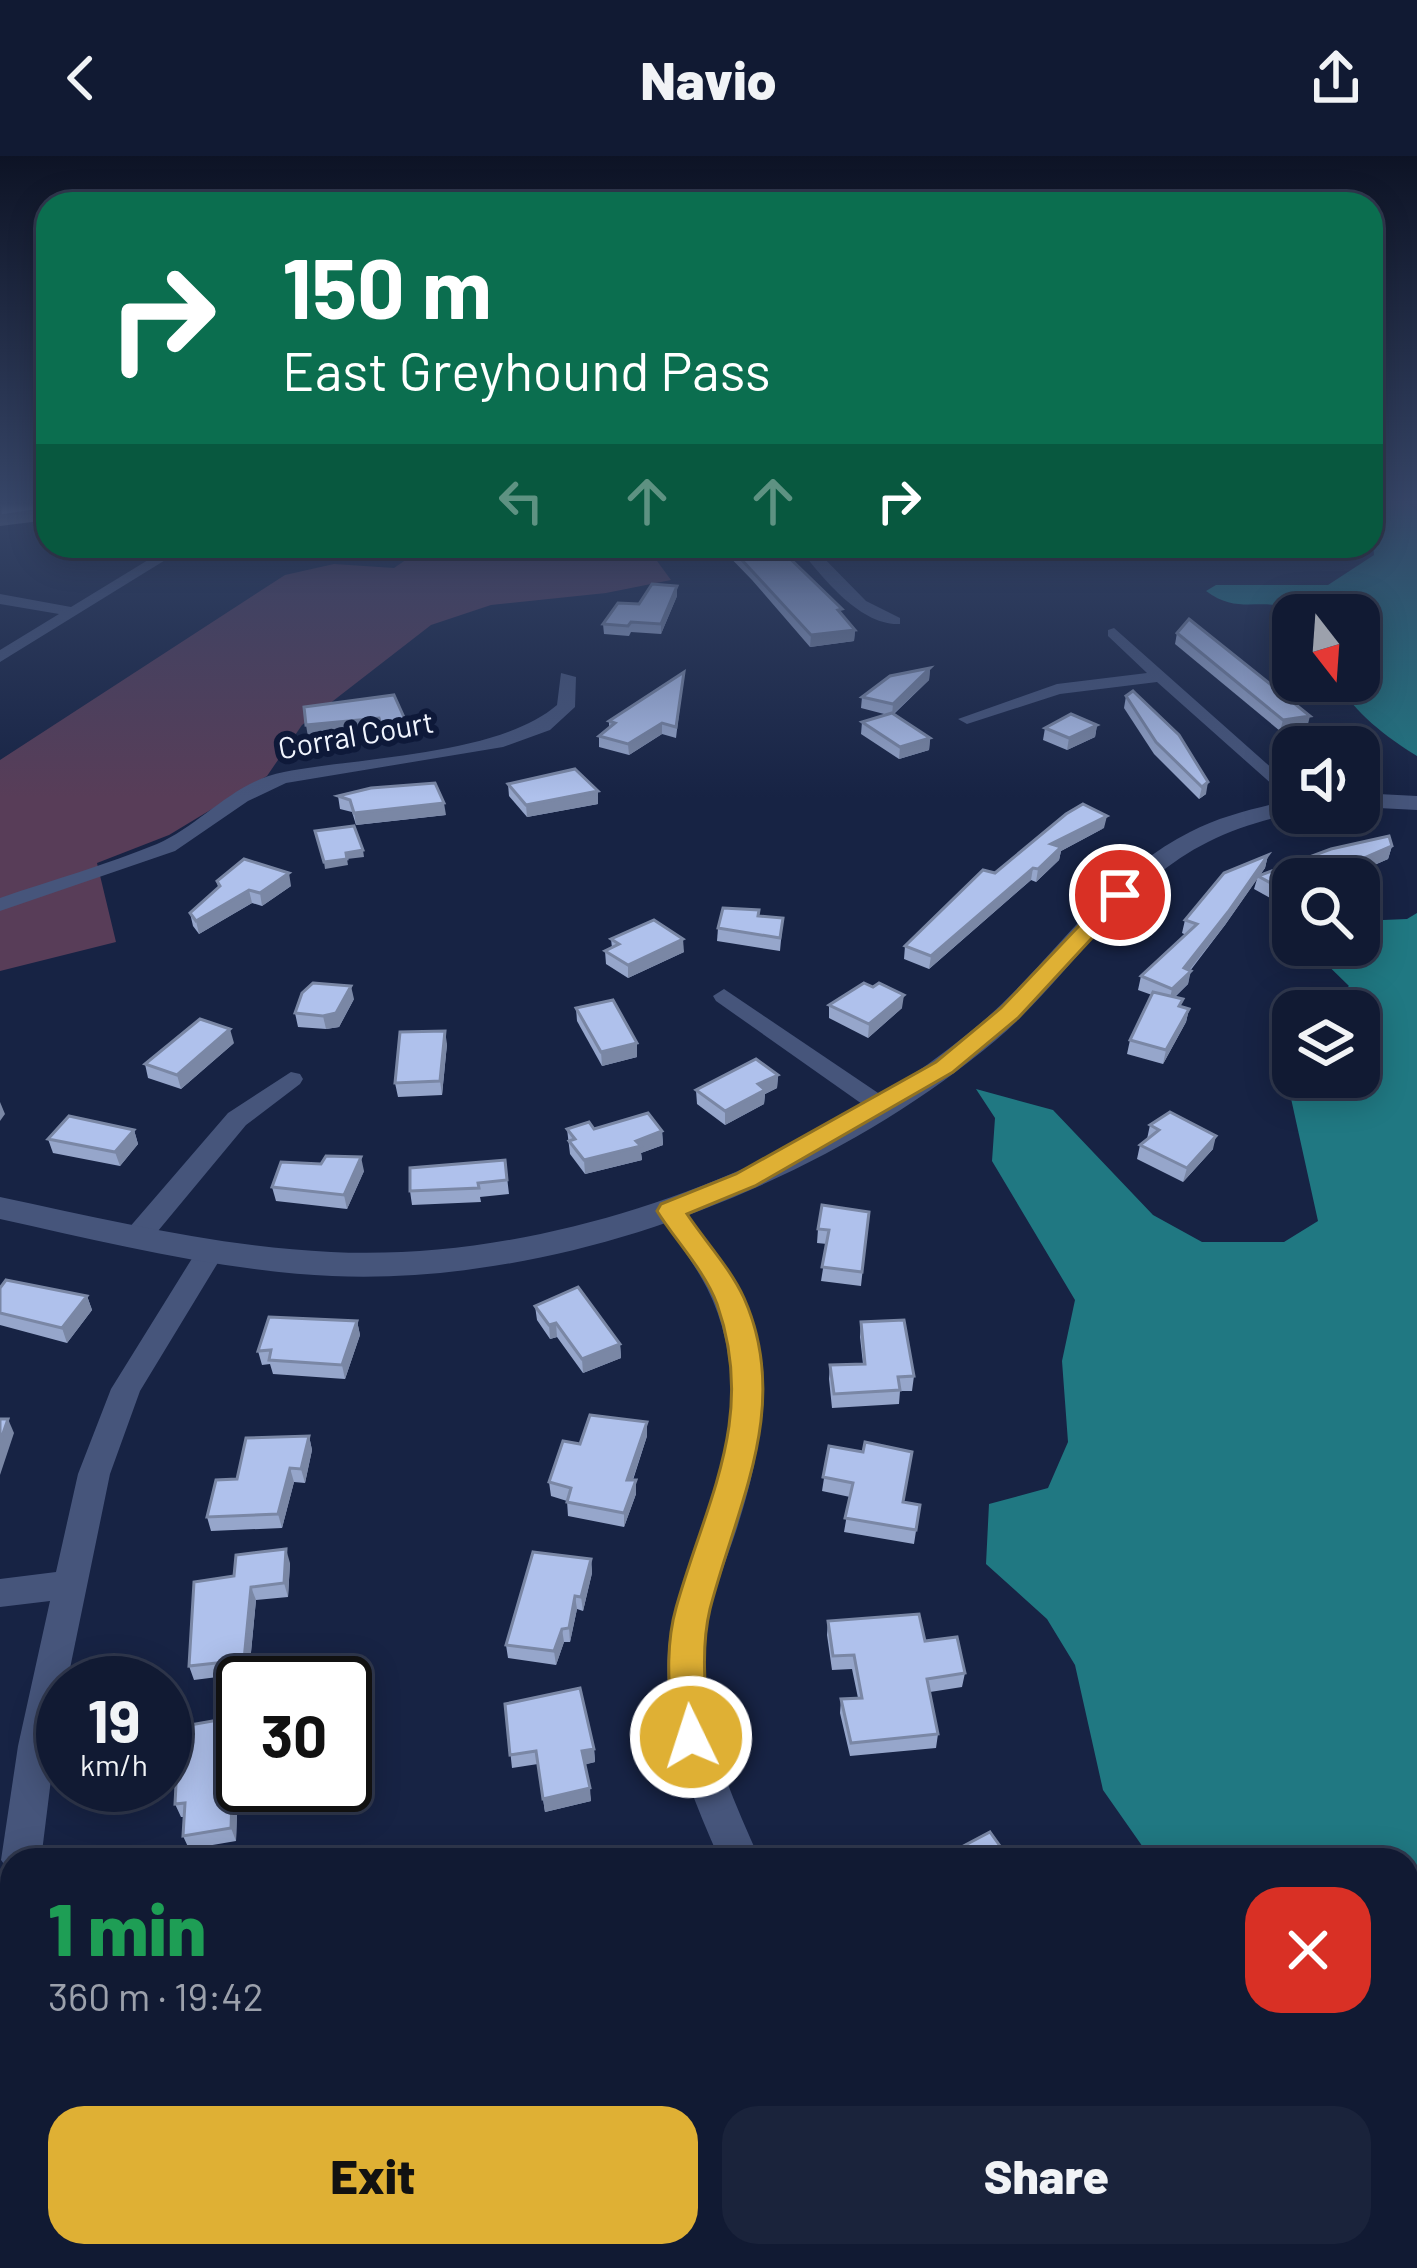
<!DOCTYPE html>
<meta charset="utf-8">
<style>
:root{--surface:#111a33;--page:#1a233b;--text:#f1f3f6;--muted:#9ca1ac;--line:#30384e;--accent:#dfb034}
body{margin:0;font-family:Barlow,sans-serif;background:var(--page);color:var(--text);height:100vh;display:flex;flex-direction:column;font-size:45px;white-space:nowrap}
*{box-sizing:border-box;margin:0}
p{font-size:39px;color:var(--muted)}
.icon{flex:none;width:66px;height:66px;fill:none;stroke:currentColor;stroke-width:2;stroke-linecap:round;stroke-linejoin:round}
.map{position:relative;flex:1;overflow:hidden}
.side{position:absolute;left:0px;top:1692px;width:1419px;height:420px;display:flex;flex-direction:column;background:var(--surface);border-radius:36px 36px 0 0;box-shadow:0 6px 30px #0003,0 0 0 3px var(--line)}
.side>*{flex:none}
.hud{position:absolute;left:36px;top:36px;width:1347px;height:366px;border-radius:36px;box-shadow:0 6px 30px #0003,0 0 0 3px var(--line);background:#0b6e4f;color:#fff;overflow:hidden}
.needle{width:78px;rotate:163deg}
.tools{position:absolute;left:1272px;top:438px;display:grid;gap:24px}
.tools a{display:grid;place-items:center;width:108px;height:108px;border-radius:24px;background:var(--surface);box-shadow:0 6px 30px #0003,0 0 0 3px var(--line);font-size:60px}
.speed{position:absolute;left:36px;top:1500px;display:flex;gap:24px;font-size:60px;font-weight:700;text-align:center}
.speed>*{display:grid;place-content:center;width:156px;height:156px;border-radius:50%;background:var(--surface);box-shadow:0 6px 30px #0003,0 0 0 3px var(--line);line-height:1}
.speed small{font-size:30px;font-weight:400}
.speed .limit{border:6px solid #111;border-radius:18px;background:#fff;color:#111}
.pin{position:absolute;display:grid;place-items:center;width:102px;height:102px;color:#fff;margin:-51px;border:6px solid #fff;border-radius:50%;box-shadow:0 3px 12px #0007}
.me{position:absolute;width:132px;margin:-66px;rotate:356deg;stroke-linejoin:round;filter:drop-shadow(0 0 9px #0008)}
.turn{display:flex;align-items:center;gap:42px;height:252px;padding:0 48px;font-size:54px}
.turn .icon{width:156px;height:156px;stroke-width:2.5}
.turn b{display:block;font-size:84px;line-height:102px}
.lanes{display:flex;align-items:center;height:114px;padding:0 48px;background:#0003;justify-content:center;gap:60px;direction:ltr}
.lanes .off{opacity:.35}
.round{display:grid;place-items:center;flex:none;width:126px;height:126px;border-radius:36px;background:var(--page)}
.overview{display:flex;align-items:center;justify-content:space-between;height:204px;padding:0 48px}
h1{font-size:72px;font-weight:800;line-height:90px;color:#1e9e55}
.cta{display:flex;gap:24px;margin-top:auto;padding:24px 48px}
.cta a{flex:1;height:138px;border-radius:36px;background:var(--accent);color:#111;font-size:48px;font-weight:800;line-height:138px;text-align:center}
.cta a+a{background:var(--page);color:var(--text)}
header{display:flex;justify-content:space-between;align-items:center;height:156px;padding:0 48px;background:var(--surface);font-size:54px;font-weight:800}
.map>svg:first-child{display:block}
.green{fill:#583d58}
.water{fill:#207882}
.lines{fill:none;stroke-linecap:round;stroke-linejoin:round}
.minor{fill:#46557b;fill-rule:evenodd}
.tertiary{fill:#46557b;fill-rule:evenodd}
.wall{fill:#96a6cb}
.shaded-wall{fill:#7a87a5}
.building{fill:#afc1ec;stroke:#7a87a5;stroke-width:3}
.route{fill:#dfb034;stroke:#917222;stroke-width:3}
.labels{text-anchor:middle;stroke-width:12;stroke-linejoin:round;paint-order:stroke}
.far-street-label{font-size:30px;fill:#f1f5fe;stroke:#0e1939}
</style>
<header><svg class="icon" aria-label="back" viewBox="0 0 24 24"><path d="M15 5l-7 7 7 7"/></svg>Navio<svg class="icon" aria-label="share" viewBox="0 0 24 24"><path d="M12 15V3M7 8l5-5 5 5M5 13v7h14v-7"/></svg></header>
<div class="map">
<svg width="1417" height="2112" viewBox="0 0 1417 2112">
<rect width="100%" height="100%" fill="#172344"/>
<polygon class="green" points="426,390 646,390 671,424 606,437 491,449 431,469 302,569 267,620 169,679 97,707 116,786 0,815 0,604 285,419 334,408 394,412"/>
<g class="water">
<path d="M1371,346H1407L1417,355V600C1385,580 1356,558 1336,525H1359V459H1293V463L1289,453C1260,441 1238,459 1206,435L1216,429H1328L1374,399Z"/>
<polygon points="1417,757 1417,1748 1407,1753 1407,1704 1152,1704 1103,1634 1075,1509 1047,1463 986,1408 989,1348 1048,1332 1068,1286 1062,1205 1075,1144 992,1005 995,962 976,933 1053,954 1153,1059 1202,1086 1284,1086 1318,1065 1279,888 1293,876 1293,921 1359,921 1359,855 1319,855 1349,830 1307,789 1359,789 1359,765 1407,763"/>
</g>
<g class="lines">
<g class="minor">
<polygon points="171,390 188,390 0,506 0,494 59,458 0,448 0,438 71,451"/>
<path d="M797,390H812L866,445L900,462V468C859,470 821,419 797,390Z"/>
<polygon points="1114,472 1293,631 1293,647 1157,526 1060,538 967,568 958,563 1057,528 1147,517 1108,480 1108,474"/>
<path d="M561,517L576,521L575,551L550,574L503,591L286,627L248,645L175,695L0,755V742C52,724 106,709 157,688C201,669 234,625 284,616C361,601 499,599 557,549Z"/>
<polygon points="724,833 890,945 894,950 890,955 872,955 716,845 713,840"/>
<polygon points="291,916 300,918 303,923 300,928 246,969 148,1087 128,1087 124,1080 128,1073 228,957"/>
<path d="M671,1046L681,1049C765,1165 782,1233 737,1372C724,1412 706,1452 704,1495C699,1571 730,1636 760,1704H720C690,1637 662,1568 668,1494C672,1451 691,1411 704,1371C731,1292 746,1210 707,1132C693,1105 674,1081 658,1055Z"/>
<polygon points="211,1085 225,1095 140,1235 110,1318 67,1527 63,1527 41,1704 12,1704 12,1719 1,1704 18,1590 50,1445 0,1451 0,1423 56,1416 78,1318 111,1233 201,1088"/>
<polygon points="20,2100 66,2100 67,2112 21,2112"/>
</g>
<g class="tertiary">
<polygon points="1359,637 1417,640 1417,654 1359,651"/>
<path d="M1293,643L1294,657C1264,664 1235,672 1208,686C1121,729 1069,822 996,884C822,1030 559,1130 332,1120C220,1115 109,1087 0,1063V1041C109,1064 219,1091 331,1096C552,1107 806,1012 976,871C1050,810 1103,719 1190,676C1222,659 1258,652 1293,643Z"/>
</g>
</g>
<g class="wall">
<polygon points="719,390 777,390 855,474 854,485 810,491 752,424"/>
<polygon points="677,440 661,478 631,476 629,480 604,478 603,468 639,448"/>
<polygon points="1177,477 1307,572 1280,575 1175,488"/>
<polygon points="930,512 929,524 894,558 930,582 929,594 899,603 861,578 862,566 888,559 861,552 862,541"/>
<polygon points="684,516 676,582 662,578 629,599 599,591 599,580 609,571 609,565"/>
<polygon points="1126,540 1179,579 1206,638 1199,643 1154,598 1124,552"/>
<polygon points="1097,569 1095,581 1067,594 1043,584 1045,572"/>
<polygon points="508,628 598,648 527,661 509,640"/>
<polygon points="338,640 446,659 356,669 352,656 340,653"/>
<polygon points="1104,672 1061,695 1059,704 1036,726 1031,724 929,813 904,803 905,790 995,717"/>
<polygon points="1392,690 1388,703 1283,749 1254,733 1257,723 1225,769 1190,815 1188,828 1175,841 1181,850 1189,853 1186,866 1163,908 1127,898 1130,884 1152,839 1138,834 1141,820 1186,779 1182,777 1185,764 1268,699 1265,712 1260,719"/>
<polygon points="217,725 291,730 262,750 252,747 199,778 193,770 190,757 218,731"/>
<polygon points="759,760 783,762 780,795 717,785 718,772"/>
<polygon points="611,783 684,796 628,822 606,808 605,795 612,792"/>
<polygon points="354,843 339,871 326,873 298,871 295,857"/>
<polygon points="829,849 902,852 868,882 829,862"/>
<polygon points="576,852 637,901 602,910 577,865"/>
<polygon points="234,887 181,933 148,922 145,908"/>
<polygon points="447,888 442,939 398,941 395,927"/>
<polygon points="778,919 777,932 765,938 764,948 725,969 697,948 696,934"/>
<polygon points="1150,969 1213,993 1183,1026 1137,1003 1140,989 1147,983"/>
<polygon points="567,973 662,975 663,989 641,997 642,1004 585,1018 570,998"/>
<polygon points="134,974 138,988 120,1010 53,997 48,983"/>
<polygon points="505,1004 509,1038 480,1041 481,1046 412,1049 410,1035"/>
<polygon points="364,1015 347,1053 276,1045 272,1031"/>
<polygon points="869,1056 861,1130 821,1125 827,1088 817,1087 818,1073"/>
<polygon points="0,1132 87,1140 92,1154 67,1187 0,1169"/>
<polygon points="535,1150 620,1188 621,1202 583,1217 557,1181 550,1183 537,1164"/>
<polygon points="357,1165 360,1179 345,1223 273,1218 270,1208 262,1209 258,1195"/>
<polygon points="861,1166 914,1220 912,1235 900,1235 899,1248 832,1252 829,1223 830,1209 863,1208 860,1181"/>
<polygon points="309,1280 312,1294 305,1327 294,1326 282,1372 211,1375 207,1361"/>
<polygon points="647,1280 633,1324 636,1324 636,1338 624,1371 568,1360 567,1345 551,1340 549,1326 580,1288"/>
<polygon points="829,1290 904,1346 920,1349 914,1388 844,1376 850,1341 822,1335"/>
<polygon points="591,1403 592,1417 583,1455 577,1453 570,1486 564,1486 556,1509 508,1502 506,1489"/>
<polygon points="290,1407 288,1441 256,1444 249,1517 194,1524 189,1510 234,1420"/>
<polygon points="828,1465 925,1485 965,1517 962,1531 930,1536 938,1578 936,1592 850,1600 840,1557 841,1543 858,1542 852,1513 832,1514 827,1479"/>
<polygon points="505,1548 594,1593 595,1606 585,1608 591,1645 545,1656 538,1608 512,1612"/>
<polygon points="235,1561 240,1575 240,1596 246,1654 237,1656 236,1685 189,1693 183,1680 184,1661 181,1661 175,1648 188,1606"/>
</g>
<g class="shaded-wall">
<polygon points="48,353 48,364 0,370 0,360"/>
<polygon points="677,430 677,440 661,478 661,468"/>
<polygon points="855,474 854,485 810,491 811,479"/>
<polygon points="930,512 929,524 892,559 893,548"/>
<polygon points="1310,560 1307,572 1280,575 1283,564"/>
<polygon points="379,562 381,574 308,581 306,569"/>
<polygon points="662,567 662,578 629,599 628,588"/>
<polygon points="407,568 408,580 384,584 382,572"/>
<polygon points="1097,569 1095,581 1067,594 1069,582"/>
<polygon points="930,582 929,594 899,603 900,591"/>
<polygon points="1208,626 1206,638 1199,643 1202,631"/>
<polygon points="598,635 598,648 527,661 526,649"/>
<polygon points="444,647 446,659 356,669 354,657"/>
<polygon points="1107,660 1104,672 1061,695 1059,704 1036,726 1038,713 1051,688"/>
<polygon points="1392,690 1388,703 1342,723 1316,723"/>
<polygon points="363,694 364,701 347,703 348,709 325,713 324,706 346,697"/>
<polygon points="1268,699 1265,712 1225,769 1184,821 1191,815 1188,828 1169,846 1172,833 1184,812"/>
<polygon points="1033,712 1031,724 929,813 931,800"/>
<polygon points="289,717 291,730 262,750 260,737"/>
<polygon points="1293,733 1293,744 1283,749 1287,736"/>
<polygon points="249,734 252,747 199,778 196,765"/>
<polygon points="683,783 684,796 628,822 628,809"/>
<polygon points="351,830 354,843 339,871 326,873 323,860"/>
<polygon points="904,839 902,852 868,882 869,868"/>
<polygon points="1189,853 1186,866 1163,908 1166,894"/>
<polygon points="230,873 234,887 181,933 177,919"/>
<polygon points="445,875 447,888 442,939 440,925"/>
<polygon points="637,887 637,901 602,910 601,896"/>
<polygon points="778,919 777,932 765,938 764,948 725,969 725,955 758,928"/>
<polygon points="0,946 5,958 0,965"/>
<polygon points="134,974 138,988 120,1010 115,996"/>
<polygon points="662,975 663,989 641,997 642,1004 585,1018 584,1004"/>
<polygon points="1216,980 1213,993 1183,1026 1187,1012"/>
<polygon points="361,1001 364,1015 347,1053 344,1039"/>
<polygon points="87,1140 92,1154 67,1187 62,1172"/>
<polygon points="357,1165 360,1179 345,1223 342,1209"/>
<polygon points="556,1167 557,1181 550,1183 549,1169"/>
<polygon points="620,1188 621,1202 583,1217 582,1203"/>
<polygon points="8,1263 14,1277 0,1319 0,1286"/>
<polygon points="647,1266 647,1280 628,1338 627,1324"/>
<polygon points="309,1280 312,1294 305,1327 301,1313"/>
<polygon points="290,1312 294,1326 282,1372 278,1358"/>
<polygon points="636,1324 636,1338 624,1371 624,1357"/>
<polygon points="286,1393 290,1407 288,1441 284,1427"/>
<polygon points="591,1403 592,1417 583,1455 581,1441"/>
<polygon points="251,1431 256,1444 249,1517 244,1504"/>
<polygon points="575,1440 577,1453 570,1486 569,1472"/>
<polygon points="562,1473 564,1486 556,1509 554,1495"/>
<polygon points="235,1561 240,1575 240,1611 235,1598"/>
<polygon points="594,1593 595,1606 584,1609 582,1595"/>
<polygon points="243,1603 243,1629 247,1629 246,1654 237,1656 236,1685 231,1672 232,1643"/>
<polygon points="590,1632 591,1645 545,1656 543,1643"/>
<polygon points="311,2100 336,2100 313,2112 287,2112"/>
</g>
<g class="building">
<polygon points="0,346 48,346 48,353 0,360"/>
<polygon points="729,390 777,390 842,453 838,454 855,474 811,479"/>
<polygon points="652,428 677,430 661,468 631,466 628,470 603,468 618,447 639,448"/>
<polygon points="1189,463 1310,560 1283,564 1177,477"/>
<polygon points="930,512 893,548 862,541 890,520"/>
<polygon points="684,516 676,571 662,567 628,588 599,580 615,567 609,565"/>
<polygon points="1133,535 1179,579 1208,626 1202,631 1156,586 1126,540"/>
<polygon points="394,539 407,568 382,572 379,562 306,569 304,551"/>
<polygon points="892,557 930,582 900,591 862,566"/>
<polygon points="1071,558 1097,569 1069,582 1045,572"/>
<polygon points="575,613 598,635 526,649 508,628"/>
<polygon points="435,627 444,647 354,657 350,644 338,640 371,632"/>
<polygon points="1083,648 1107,660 1051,688 1061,691 1038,713 1033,712 931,800 905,790 983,714 995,717 1066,658"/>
<polygon points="354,670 363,694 346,697 347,703 324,706 315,675"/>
<polygon points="1389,680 1392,690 1316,723 1293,723 1293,733 1287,736 1258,720 1331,693"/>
<polygon points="1268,699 1228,756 1184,812 1191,815 1172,833 1141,820 1197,768 1185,764 1224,717"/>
<polygon points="244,703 289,717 260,737 249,734 196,765 190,757 220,730 217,725"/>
<polygon points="723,752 759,754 758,760 783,762 780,782 718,772"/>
<polygon points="654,764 683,783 628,809 605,795 619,788 611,783"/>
<polygon points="313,827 351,830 336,857 323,860 295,857 302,837"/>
<polygon points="864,827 873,831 879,827 904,839 869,868 829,849"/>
<polygon points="1153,836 1183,843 1179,850 1189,853 1166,894 1130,884"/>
<polygon points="613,844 637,887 601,896 576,852"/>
<polygon points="200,863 230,873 177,919 145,908"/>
<polygon points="445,875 440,925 395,927 400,876"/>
<polygon points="756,903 778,919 758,928 765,934 725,955 696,934"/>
<polygon points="1170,956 1216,980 1187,1012 1140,989 1159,974 1150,969"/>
<polygon points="648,957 662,975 636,985 641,990 584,1004 569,985 575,983 567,973 589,966 594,973"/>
<polygon points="69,960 134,974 115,996 48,983"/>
<polygon points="326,1000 361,1001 344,1039 272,1031 281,1006 321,1008"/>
<polygon points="505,1004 507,1024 478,1027 479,1032 410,1035 410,1012"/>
<polygon points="822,1049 869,1056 862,1116 822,1111 829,1074 818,1073"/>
<polygon points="6,1124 87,1140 62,1172 0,1157 0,1132"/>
<polygon points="578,1131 620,1188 582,1203 556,1167 549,1169 535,1150"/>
<polygon points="269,1161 357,1165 342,1209 269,1204 271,1194 258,1195"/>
<polygon points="904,1164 914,1220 898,1221 900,1234 834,1238 830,1209 865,1208 861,1166"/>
<polygon points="590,1259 647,1266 627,1324 636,1324 624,1357 567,1346 571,1332 549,1326 563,1285 580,1288"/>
<polygon points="0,1263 8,1263 0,1286"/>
<polygon points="309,1280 301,1313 290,1312 278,1358 207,1361 216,1324 237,1323 246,1282"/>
<polygon points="865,1286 912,1296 903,1346 920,1349 916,1374 845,1362 853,1327 823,1321 829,1290 863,1296"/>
<polygon points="286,1393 284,1427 251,1431 244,1504 189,1510 194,1426 234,1420 236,1399"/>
<polygon points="533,1396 591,1403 581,1441 575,1440 569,1472 562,1473 554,1495 506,1489"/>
<polygon points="919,1458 925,1485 957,1481 965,1517 927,1523 938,1578 851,1587 841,1543 862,1542 854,1499 833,1500 828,1465"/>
<polygon points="580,1532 594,1593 582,1595 590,1632 543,1643 536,1595 510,1599 505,1548"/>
<polygon points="235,1561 235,1598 243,1596 243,1603 241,1641 232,1643 231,1672 183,1680 185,1647 175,1648 177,1609 188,1606 190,1569"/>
<polygon points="990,1676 1010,1704 937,1704"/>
<polygon points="229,2100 311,2100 287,2112 232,2112"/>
</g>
<linearGradient id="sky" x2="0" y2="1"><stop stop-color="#0d1325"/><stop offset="0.54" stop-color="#364567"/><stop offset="1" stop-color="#364567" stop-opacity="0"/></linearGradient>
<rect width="1417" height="642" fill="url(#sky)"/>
<path class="route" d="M1120,732L1131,739L1128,743L1018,862L953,916L755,1030L687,1058C705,1085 731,1113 744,1142C792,1250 737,1349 710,1453C700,1495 706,1538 709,1581L704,1593L691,1598L677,1593L672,1581C670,1538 664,1494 676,1452C706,1345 757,1262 717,1148C705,1115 675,1084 657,1055L661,1048L736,1018L936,906L1001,852L1113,734Z"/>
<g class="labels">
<g class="far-street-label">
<text transform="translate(356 580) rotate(-10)" y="10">Corral Court</text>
</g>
</g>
</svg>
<div class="tools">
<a><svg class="needle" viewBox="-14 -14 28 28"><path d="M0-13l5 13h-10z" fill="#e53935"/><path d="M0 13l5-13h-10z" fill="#9ca1ac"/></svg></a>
<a><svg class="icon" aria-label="sound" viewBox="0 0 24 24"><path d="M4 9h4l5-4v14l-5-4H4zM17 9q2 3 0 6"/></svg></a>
<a><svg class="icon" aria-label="search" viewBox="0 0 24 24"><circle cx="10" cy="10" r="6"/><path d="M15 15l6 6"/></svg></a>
<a><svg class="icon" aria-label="layers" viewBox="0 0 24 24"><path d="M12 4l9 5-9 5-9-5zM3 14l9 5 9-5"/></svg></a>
</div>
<div class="speed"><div>19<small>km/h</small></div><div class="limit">30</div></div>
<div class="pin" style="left:1120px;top:739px;background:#d93025"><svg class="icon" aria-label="arrive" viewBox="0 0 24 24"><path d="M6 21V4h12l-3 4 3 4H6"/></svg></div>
<svg class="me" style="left:691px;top:1581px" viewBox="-20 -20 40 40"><circle r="17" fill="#dfb034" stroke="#fff" stroke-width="3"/><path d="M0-11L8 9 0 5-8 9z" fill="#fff"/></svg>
<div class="hud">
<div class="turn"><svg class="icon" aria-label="right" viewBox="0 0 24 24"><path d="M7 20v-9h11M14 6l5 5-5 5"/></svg><div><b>150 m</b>East Greyhound Pass</div></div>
<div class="lanes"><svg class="icon off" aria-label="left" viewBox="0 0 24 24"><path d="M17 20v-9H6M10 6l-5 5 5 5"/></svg><svg class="icon off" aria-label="ahead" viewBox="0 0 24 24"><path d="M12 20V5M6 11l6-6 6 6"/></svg><svg class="icon off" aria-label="ahead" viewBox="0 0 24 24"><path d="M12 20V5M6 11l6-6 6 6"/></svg><svg class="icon" aria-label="right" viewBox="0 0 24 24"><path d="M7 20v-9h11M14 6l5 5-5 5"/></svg></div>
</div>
<section class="side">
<div class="overview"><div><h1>1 min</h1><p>360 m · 19:42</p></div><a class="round" style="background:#d93025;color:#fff"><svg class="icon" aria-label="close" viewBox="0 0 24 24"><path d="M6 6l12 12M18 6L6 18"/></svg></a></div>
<div class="cta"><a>Exit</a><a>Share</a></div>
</section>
</div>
